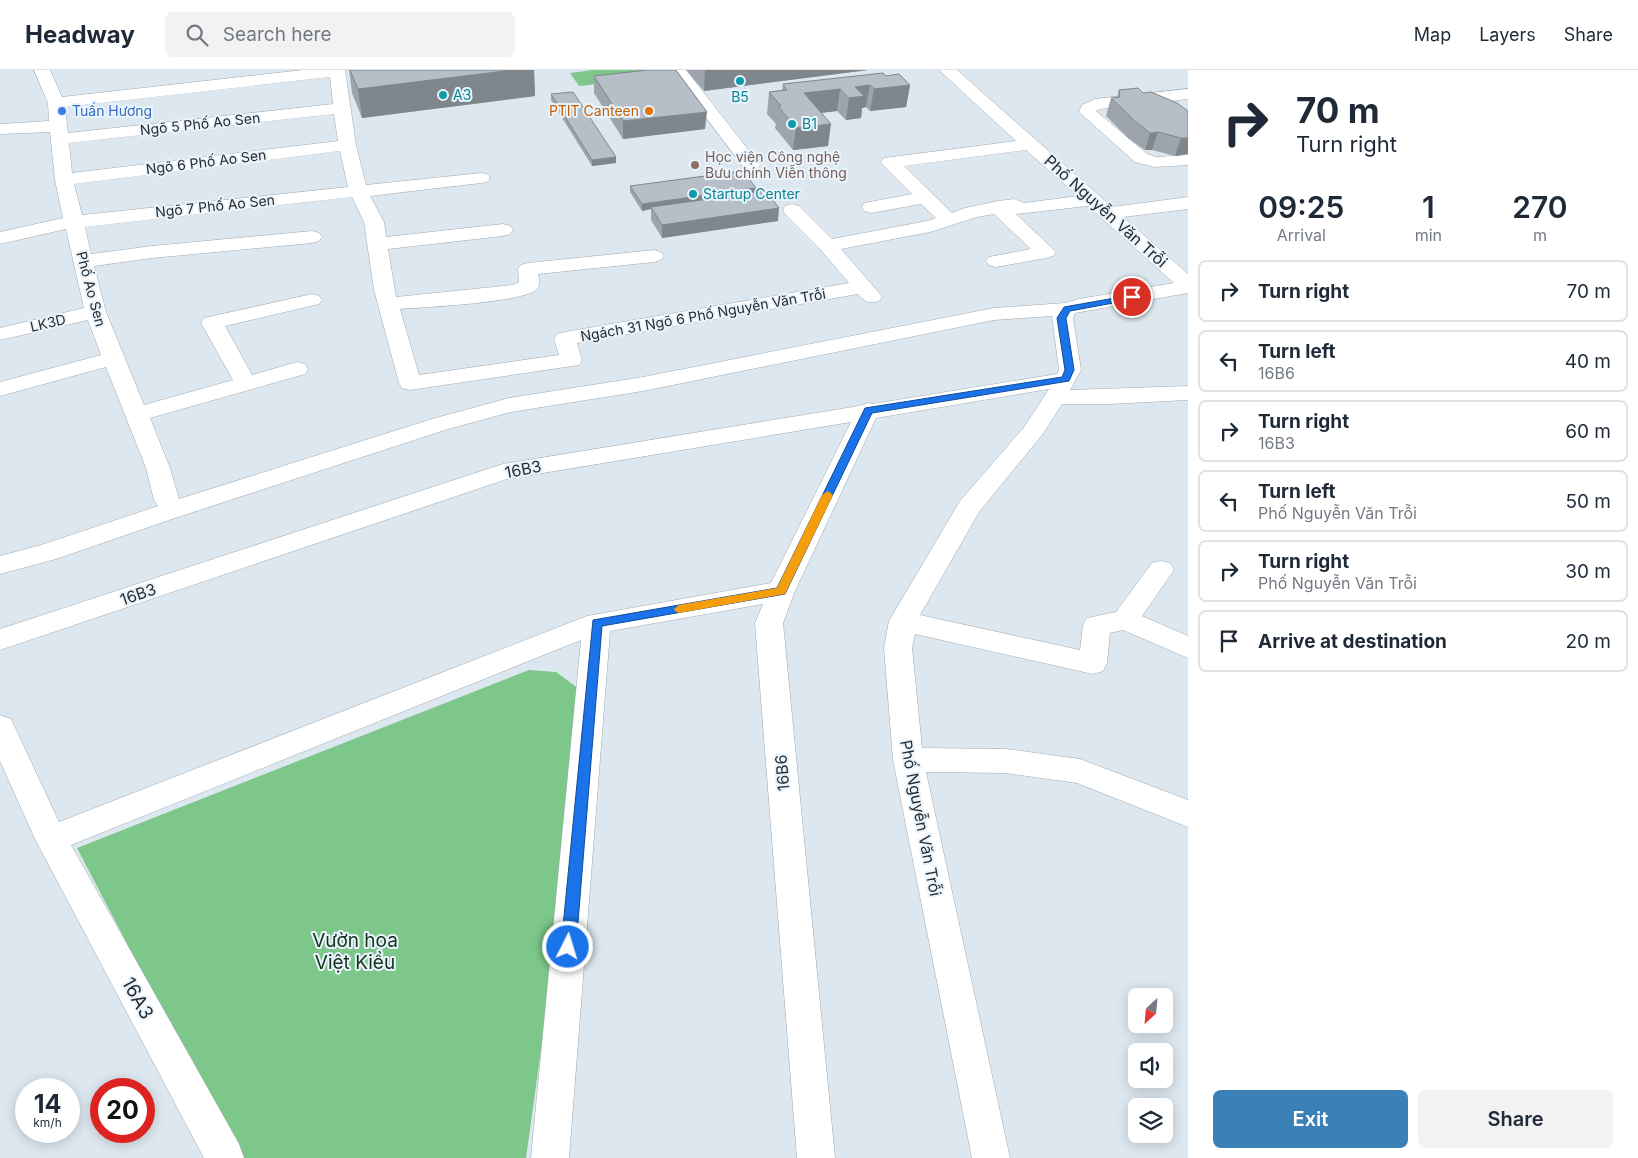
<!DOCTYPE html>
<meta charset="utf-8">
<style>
:root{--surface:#fff;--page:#f2f2f3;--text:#1f2937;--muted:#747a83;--line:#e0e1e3;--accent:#3981b6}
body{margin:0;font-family:Inter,sans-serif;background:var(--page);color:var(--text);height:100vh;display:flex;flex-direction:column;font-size:19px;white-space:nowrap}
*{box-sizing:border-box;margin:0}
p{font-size:16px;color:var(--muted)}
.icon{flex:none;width:28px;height:28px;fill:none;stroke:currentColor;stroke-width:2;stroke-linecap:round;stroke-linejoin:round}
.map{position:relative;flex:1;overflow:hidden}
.panel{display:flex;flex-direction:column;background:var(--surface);width:450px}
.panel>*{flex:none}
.guide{background:#fff;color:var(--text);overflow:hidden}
.needle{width:32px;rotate:206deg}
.buttons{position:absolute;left:1128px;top:918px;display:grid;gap:10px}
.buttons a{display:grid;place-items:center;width:45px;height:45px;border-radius:8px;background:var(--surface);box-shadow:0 2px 12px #0003;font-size:25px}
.speed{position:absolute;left:15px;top:1008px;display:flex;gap:10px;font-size:25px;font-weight:700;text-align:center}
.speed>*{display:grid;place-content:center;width:65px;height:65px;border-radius:50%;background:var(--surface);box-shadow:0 2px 12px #0003;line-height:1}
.speed small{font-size:12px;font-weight:400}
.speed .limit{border:8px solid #d22;background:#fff;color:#111}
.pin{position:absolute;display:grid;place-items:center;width:42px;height:42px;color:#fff;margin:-21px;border:2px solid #fff;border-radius:50%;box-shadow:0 1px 5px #0007}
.me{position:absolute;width:55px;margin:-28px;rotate:5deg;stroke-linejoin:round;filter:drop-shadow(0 0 4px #0008)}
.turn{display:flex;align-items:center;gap:18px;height:105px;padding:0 25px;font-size:22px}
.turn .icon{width:65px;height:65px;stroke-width:2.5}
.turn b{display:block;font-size:35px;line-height:42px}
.eta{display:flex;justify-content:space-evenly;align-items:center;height:85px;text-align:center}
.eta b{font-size:30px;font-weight:600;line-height:35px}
.action{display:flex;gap:10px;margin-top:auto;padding:10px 25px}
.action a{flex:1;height:58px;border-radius:8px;background:var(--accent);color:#fff;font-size:20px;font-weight:600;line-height:58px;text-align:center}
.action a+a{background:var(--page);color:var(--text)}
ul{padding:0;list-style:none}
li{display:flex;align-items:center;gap:15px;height:62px;margin:0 10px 8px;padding:0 15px;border:2px solid var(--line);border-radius:8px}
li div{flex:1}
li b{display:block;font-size:19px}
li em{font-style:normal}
header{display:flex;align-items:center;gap:30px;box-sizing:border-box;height:70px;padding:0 25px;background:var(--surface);border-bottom:1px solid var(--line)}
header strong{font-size:24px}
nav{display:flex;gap:28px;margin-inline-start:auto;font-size:18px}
.search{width:350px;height:45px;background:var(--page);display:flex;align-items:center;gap:12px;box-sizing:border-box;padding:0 18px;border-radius:8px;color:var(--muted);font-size:19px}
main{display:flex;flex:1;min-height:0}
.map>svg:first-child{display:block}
.green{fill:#7cc789}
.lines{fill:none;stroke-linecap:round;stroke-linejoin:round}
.minor-casing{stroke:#a0a9b1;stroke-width:1}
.minor{fill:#fff;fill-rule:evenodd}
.wall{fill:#9da4ac}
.shaded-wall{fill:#7f868c}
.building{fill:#b6bfc8;stroke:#7f868c}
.route{fill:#1a73e8;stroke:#114b97}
.slow{fill:#f59e0b}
.culture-dot{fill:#0f9aa8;stroke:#eaf4fc;stroke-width:2}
.shop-dot{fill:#3f7fe0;stroke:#eaf4fc;stroke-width:2}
.food-dot{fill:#e8710a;stroke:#eaf4fc;stroke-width:2}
.education-dot{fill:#8d6e63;stroke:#eaf4fc;stroke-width:2}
.labels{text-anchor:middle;stroke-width:4;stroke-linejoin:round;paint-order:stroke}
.far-culture-label{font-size:14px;fill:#0d838f;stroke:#eaf4fc;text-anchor:start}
.far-shop-label{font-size:14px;fill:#366cbe;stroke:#eaf4fc;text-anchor:start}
.far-food-label{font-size:14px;fill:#c56008;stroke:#eaf4fc;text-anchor:end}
.far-street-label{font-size:14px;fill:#292c2f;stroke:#eaf4fc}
.far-education-label{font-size:14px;fill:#785e54;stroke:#eaf4fc;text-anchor:start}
.street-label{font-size:16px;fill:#292c2f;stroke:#eaf4fc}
.near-park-label{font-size:19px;fill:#12351a;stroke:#eaf4fc}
.near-street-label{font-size:19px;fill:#292c2f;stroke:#eaf4fc}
</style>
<header>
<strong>Headway</strong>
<div class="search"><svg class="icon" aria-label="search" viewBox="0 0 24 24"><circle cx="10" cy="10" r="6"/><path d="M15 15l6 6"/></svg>Search here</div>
<nav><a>Map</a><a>Layers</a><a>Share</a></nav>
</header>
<main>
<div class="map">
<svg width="1188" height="1088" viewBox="0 0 1188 1088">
<rect width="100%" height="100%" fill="#dde7ef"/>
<g class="green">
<polygon points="593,0 640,0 646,9 579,16 570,3"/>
<polygon points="529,600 556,602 590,627 526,1088 239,1088 77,778"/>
</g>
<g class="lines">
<defs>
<g id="minor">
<path d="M34,0H50L62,27L303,0H345L356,75L366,115L481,103L487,104L490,108L487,112L481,113L370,126L384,152L386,167L503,154L510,156L513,160L510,164L503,166L388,179L396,227L513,215L519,212L518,199L521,195L528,193L654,180L661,182L664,186L661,190L654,192L538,204C539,209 541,215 537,219C523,233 424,237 400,239L419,305L559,285L554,269L557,264L565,262L849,213L821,180L785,144L783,140L785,136L792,134L799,136L832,169L927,151L936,148L921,134L871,143L864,141L862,137L864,133L912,124L884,96L881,92L884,88L1016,71L939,0H957L1112,137L1188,127V139L1123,147L1188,204V223L1075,243L1073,248L1081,300L1070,320L1188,316V330L1109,334H1062L1042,365L979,442L920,545L1080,580L1083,555L1087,548L1116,542L1152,493L1161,491L1170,493L1174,500L1142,546L1188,566V588L1123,560L1110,563L1107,593L1103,601L1093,604L915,564L912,578L922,678L1006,679L1080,689L1188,730V757L1077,713L1006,703L926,702L1010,1088H972L893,690L884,578L889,551L960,431L1025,356L1049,319L876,348L795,521L783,553L835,1088H797L755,553L763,534L610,561L569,1088H531L581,570L71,775L239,1074L244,1088H204L35,769L0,691V645L11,649L59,752L587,546L771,513L851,352L507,409L0,580V559L503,394L859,336L868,333L872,334L1057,304L1059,300L1052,246L994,250L643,321L511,342L448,359L172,449L56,489L0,504V486L41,475L158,436L154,430L146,398L106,297L0,326V312L101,285L88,250L0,270V258L84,238L66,159L0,174V162L63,148L55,110L50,62L0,64V54L49,51L48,33ZM330,7L333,34L68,63L65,37ZM334,44L338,71L72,103L69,73ZM1026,80L1078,126L1024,133L1014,129L998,131L965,138L952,143L904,96ZM340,81L348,117L82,145L74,114ZM352,127L364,152L374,220L399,313L402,318L410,320L579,295L582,290L577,273L858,224C865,232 869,234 879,231L882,227L879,223L841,179L930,162L977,147L994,144L1031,179L989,187L986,191L989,195L996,197L1046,188L1053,186L1056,182L1016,144L1088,136L1174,213L1079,229L1065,233L994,238L643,307L509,328L432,349L179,429L170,398L150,348L305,304L308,299L305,294L297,292L252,305L225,256L319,234L322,230L319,226L312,224L204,248L201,253L233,310L144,335L106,242L94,196L152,188L312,173L319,171L322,167L319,163L312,161L152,176L91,184L85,157Z"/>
<polygon points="670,0 686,0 757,91 760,95 757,99 751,100 745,99"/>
<polygon points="1188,19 1188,29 1100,39 1096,41 1147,84 1156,87 1188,85 1188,95 1155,97 1135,92 1079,42 1082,35 1095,29"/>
</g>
</defs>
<use href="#minor" class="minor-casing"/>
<use href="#minor" class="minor"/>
</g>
<g class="wall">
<polygon points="349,0 534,0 535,26 362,48 352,23"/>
<polygon points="686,0 868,0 704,21"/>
<polygon points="594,6 705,59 623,69 594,23"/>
<polygon points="886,6 910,15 906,37 870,41 866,37 862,38 861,48 846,50 837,41 821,43 828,76 793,80 775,58 776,54 767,44 769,22 782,20 783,14"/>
<polygon points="1119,20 1143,23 1188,41 1188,84 1175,86 1152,80 1145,80 1129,69 1106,46 1111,28 1117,28"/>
<polygon points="551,24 616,93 592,96 551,30"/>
<polygon points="630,116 756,118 756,123 778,151 662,168 651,150 651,139 642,141 630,122"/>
</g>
<g class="shaded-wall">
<polygon points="513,0 534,0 535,26 362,48 358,19"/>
<polygon points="705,0 868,0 704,21"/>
<polygon points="870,15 866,37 862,38 861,48 846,50 849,28 855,17"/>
<polygon points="910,15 906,37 870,41 874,19"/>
<polygon points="840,19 837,41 801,45 804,23"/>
<polygon points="707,42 705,59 623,69 623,51"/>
<polygon points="831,54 828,76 793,80 796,58"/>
<polygon points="1158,62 1152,80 1145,80 1150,63"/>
<polygon points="1181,68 1188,68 1188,84 1175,86"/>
<polygon points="616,87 616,93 592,96 592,90"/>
<polygon points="756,118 756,125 651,137 651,139 642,141 642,134"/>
<polygon points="779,138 778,151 662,168 662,155"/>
</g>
<g class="building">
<polygon points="350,0 513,0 358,19"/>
<polygon points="648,0 676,0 707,42 623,51 594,6"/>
<polygon points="883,3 886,6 899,4 910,15 874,19 870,15 855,17 864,26 849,28 840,19 804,23 831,54 796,58 778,36 781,36 769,22 787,20 783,14"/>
<polygon points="1138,18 1143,23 1151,22 1177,33 1188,41 1188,68 1181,68 1158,62 1150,63 1135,51 1111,28 1120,27 1119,20"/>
<polygon points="573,22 616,87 592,90 551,24"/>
<polygon points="743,101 756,118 642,134 630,116"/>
<polygon points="766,121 779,138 662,155 651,137"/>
</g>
<polygon class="route" points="1132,225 1136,227 1135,229 1070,241 1066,248 1074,300 1069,311 872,343 785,524 602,556 576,877 574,881 568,883 563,881 561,877 593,550 777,518 865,338 1062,307 1065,300 1057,248 1064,237"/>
<polygon class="slow" points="828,421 833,425 785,524 679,543 675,541 674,539 679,535 777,518 822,425"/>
<g class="culture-dot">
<circle cx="740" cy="11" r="5"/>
<circle cx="443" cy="25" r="5"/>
<circle cx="792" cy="54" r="5"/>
<circle cx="693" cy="124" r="5"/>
</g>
<circle class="shop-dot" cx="62" cy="41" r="5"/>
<circle class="food-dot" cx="649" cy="41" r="5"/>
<circle class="education-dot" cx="695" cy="95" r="5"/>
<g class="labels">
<g class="far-culture-label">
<text x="453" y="30">A3</text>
<text x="740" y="32" text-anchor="middle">B5</text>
<text x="802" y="59">B1</text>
<text x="703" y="129">Startup Center</text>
</g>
<g class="far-shop-label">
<text x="72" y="46">Tuấn Hương</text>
</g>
<g class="far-food-label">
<text x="639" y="46">PTIT Canteen</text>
</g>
<g class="far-street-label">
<text transform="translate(200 54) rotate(-6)" y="5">Ngõ 5 Phố Ao Sen</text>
<text transform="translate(206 92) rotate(-7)" y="5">Ngõ 6 Phố Ao Sen</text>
<text transform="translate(215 136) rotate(-6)" y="5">Ngõ 7 Phố Ao Sen</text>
<text transform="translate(91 219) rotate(75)" y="5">Phố Ao Sen</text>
<text transform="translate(703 245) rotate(-10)" y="5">Ngách 31 Ngõ 6 Phố Nguyễn Văn Trỗi</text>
<text transform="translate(48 253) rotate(-13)" y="5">LK3D</text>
</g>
<g class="far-education-label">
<text x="705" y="92">Học viện Công nghệ<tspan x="705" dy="16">Bưu chính Viễn thông</tspan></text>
</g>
<g class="street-label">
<text transform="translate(1106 141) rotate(42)" y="6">Phố Nguyễn Văn Trỗi</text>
<text transform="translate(523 399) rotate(-11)" y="6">16B3</text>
<text transform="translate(138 524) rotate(-19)" y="6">16B3</text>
<text transform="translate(782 703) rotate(-95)" y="6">16B6</text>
<text transform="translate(921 748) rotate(79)" y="6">Phố Nguyễn Văn Trỗi</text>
</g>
<g class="near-park-label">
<text x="355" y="877">Vườn hoa<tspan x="355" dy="22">Việt Kiều</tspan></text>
</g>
<g class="near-street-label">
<text transform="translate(138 928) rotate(61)" y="7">16A3</text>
</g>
</g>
</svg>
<div class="buttons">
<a><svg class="needle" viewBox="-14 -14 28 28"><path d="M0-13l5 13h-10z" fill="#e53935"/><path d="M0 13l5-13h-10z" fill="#747a83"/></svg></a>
<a><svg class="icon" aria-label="sound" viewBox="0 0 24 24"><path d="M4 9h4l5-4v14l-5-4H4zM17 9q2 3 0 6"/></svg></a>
<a><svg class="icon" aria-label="layers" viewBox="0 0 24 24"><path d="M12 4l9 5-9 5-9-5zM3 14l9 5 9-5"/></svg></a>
</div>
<div class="speed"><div>14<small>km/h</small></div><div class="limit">20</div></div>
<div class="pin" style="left:1132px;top:227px;background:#d93025"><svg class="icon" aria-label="arrive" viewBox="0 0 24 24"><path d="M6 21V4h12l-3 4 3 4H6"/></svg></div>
<svg class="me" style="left:568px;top:877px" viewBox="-20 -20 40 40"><circle r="17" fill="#1a73e8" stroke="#fff" stroke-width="3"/><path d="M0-11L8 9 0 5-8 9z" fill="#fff"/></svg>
</div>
<section class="panel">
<div class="guide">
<div class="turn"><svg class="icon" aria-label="right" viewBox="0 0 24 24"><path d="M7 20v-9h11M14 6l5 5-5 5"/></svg><div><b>70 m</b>Turn right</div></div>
</div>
<div class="eta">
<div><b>09:25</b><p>Arrival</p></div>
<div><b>1</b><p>min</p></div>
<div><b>270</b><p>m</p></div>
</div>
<ul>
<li><svg class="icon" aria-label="right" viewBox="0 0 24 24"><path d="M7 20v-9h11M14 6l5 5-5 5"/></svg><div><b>Turn right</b></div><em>70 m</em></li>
<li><svg class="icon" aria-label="left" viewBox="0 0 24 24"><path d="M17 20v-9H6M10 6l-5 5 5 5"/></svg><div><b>Turn left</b><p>16B6</p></div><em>40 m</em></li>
<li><svg class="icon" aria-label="right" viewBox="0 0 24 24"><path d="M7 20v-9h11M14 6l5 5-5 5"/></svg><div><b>Turn right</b><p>16B3</p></div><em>60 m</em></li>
<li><svg class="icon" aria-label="left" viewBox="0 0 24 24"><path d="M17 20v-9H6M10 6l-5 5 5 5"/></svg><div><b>Turn left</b><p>Phố Nguyễn Văn Trỗi</p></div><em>50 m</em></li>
<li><svg class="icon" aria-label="right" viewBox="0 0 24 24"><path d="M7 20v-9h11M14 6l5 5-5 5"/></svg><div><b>Turn right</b><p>Phố Nguyễn Văn Trỗi</p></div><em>30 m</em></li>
<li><svg class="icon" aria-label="arrive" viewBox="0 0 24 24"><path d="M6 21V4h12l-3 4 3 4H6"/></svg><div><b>Arrive at destination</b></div><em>20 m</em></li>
</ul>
<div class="action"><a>Exit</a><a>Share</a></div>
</section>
</main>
